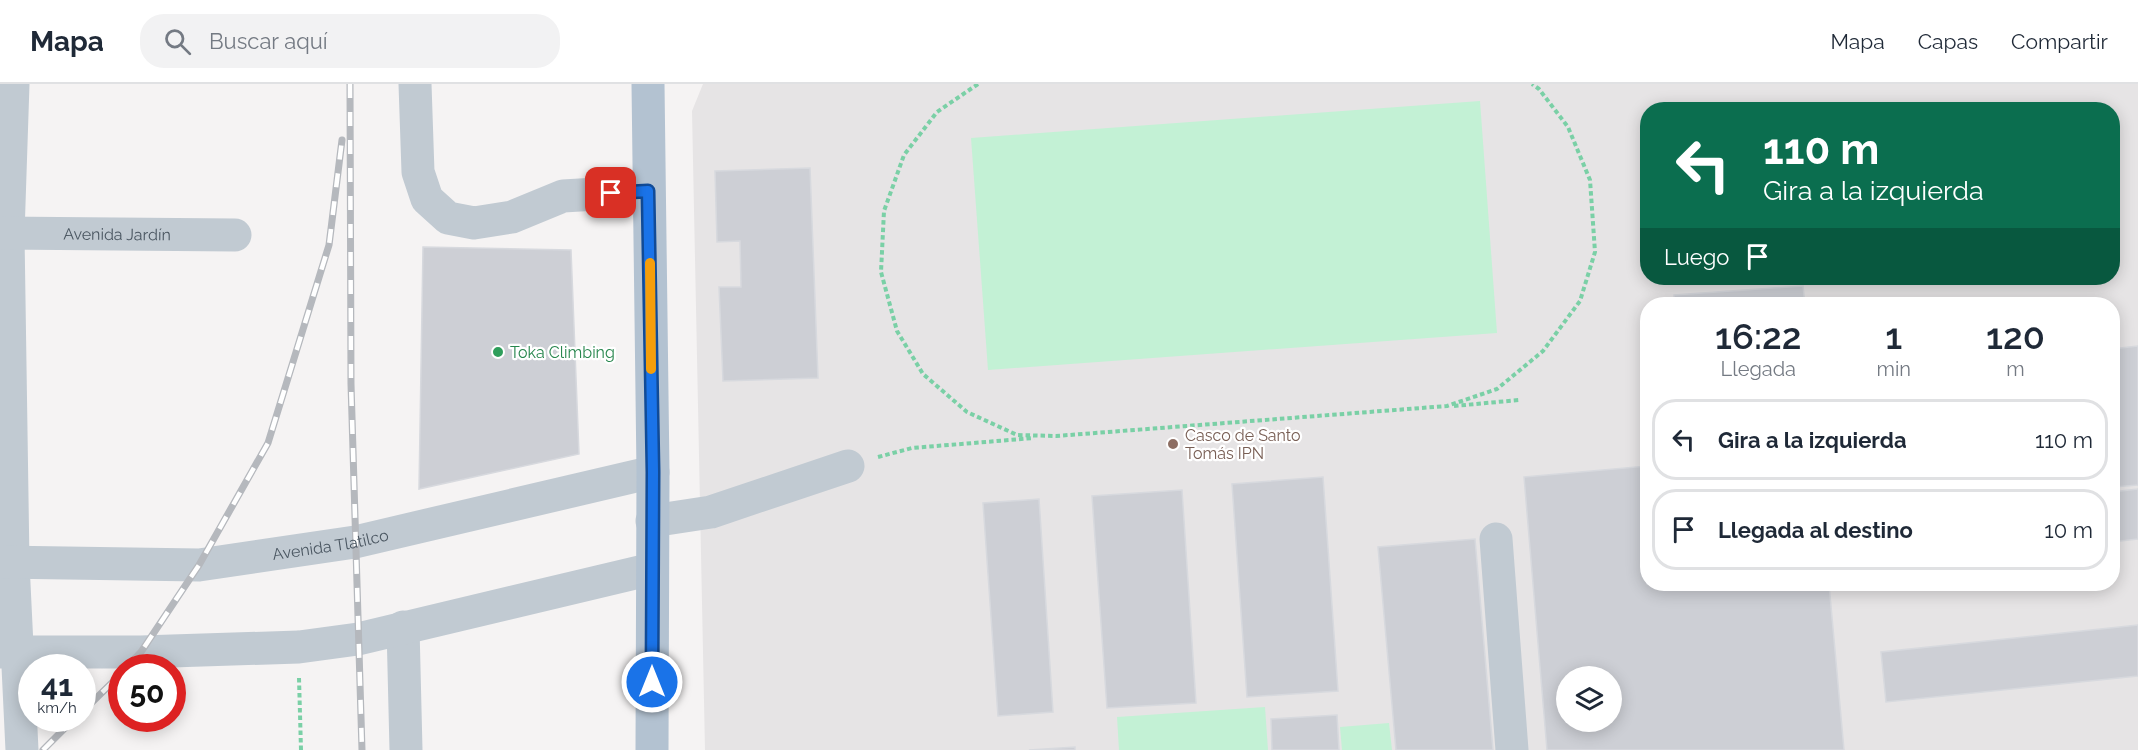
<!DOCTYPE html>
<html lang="es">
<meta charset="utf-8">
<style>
:root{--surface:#fff;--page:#f2f2f3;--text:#1f2937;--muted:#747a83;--line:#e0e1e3}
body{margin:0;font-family:Raleway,sans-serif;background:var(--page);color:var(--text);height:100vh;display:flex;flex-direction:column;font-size:22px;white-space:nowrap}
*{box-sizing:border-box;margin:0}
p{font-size:20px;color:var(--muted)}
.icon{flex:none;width:33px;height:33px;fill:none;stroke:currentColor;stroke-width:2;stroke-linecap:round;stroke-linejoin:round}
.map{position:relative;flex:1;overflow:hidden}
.drawer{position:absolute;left:1640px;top:213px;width:480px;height:294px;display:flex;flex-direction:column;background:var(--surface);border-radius:24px;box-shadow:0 3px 15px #0003}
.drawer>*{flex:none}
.top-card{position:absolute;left:1640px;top:18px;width:480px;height:183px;border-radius:24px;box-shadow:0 3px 15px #0003;background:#0b6e4f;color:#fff;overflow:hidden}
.controls{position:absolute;left:1556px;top:582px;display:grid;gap:12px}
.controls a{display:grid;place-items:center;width:66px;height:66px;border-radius:50%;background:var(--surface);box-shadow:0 3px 15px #0003;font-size:30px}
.speed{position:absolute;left:18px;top:570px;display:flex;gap:12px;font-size:30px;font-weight:700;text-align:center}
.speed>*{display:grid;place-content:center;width:78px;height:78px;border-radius:50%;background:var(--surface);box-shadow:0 3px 15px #0003;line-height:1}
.speed small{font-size:15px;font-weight:400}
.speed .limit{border:9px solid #d22;background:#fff;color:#111}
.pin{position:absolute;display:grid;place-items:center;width:51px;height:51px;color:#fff;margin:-26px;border-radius:12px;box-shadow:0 3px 9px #0006}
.me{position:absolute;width:66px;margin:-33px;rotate:0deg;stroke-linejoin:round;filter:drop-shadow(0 0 4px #0008)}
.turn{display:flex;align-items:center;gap:21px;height:126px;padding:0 24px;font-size:27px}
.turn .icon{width:78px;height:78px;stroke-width:2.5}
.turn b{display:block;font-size:42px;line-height:51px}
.then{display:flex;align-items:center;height:57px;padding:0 24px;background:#0003;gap:12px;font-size:22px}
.eta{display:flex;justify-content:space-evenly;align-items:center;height:102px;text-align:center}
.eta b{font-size:36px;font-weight:600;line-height:42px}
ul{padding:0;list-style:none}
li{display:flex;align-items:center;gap:18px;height:81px;margin:0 12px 9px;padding:0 12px;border:3px solid var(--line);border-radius:24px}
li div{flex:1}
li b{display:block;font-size:22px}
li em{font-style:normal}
header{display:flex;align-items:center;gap:36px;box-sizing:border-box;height:84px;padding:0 30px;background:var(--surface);border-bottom:2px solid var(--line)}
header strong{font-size:28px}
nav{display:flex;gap:33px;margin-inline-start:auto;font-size:21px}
.search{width:420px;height:54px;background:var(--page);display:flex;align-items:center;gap:15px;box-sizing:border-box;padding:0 21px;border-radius:24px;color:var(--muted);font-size:22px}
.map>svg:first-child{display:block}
.education{fill:#e6e4e5;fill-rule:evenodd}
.green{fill:#c3f1d5}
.building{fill:#cdcfd5;stroke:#d7d9de;stroke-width:1.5;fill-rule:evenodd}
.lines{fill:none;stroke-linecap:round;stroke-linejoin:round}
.path{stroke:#7ad0a6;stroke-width:4;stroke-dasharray:4.5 3;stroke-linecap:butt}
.minor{stroke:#c1cad2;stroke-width:33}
.major{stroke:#b3c2d1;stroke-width:33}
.rail-casing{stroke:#b5b8bd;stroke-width:7}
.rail{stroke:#fff;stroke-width:4.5;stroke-dasharray:14;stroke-linecap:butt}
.route-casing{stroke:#114b97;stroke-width:15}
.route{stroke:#1a73e8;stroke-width:10}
.slow{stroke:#f59e0b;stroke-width:10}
.leisure-dot{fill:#2e9e5b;stroke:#fff;stroke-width:2}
.education-dot{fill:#8d6e63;stroke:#fff;stroke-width:2}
.labels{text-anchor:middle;stroke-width:4.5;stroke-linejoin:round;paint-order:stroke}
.street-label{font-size:16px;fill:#4a5661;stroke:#fff}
.leisure-label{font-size:16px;fill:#27864d;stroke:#fff;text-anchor:start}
.education-label{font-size:16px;fill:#785e54;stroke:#fff;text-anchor:start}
</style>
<header>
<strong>Mapa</strong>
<div class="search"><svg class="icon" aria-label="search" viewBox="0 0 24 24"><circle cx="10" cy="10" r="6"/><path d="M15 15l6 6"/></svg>Buscar aquí</div>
<nav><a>Mapa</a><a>Capas</a><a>Compartir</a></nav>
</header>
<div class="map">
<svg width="2138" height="666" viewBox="0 0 2138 666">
<rect width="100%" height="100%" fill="#f5f3f3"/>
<path class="education" d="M703,0H2138V666H705L692,27ZM1647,26H2112V194H1647ZM1647,220H2112V500H1647ZM1566,592H1611V638H1566Z"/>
<g class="green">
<polygon points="1480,17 1497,249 988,286 971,54"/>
<polygon points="1265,623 1268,666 1119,666 1117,633"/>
<polygon points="1389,639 1392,666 1342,666 1340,643"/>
</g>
<g class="building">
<polygon points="810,84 818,294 723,297 719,203 741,203 740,157 717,158 715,87"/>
<polygon points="423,163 571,166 579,370 419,405"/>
<polygon points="1803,202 1805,220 1674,220 1674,211"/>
<polygon points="2138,262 2138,401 2114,403 2112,265"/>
<path d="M1647,382V500H1829L1844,666H1547L1524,393ZM1566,592H1611V638H1566Z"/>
<polygon points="1323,393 1338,607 1247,613 1232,400"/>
<polygon points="2138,405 2138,455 2112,458 2112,408"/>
<polygon points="1182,406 1196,619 1107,624 1092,412"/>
<polygon points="1039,415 1053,628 998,632 983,419"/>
<polygon points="1475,455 1493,666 1396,666 1378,463"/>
<polygon points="2138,541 2138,592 1886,618 1881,568"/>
<polygon points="1337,631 1339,666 1272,666 1271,635"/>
<polygon points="1075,663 1075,666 1029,666"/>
</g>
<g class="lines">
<g class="path">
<polyline points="978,0 937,28 904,71 884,127 881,188 897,247 923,290 967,328 1017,351 1056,352 1447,322 1497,305 1543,267 1580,217 1595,168 1590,96 1568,43 1539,5 1532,0"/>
<polyline points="1454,322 1519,316"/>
<polyline points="878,373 912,364 1034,354"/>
<polyline points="299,594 301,666"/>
</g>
<g class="minor">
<polyline points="13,0 8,150 13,479 22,666"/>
<polyline points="415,0 418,88 427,115 448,134 474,139 512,133 563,112 648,107"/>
<path id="s1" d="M0,149L235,151"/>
<polyline points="652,437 711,428 848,382"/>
<polyline points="1496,455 1512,666"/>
<path id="s2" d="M0,478L199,481L355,458L653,388"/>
<polyline points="403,543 406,666"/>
<polyline points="0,568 141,568 299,563 358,555 652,485"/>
</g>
<polyline class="major" points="648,0 653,388 652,666"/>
<defs>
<g id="rail">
<polyline points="350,0 351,300 362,666"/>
<polyline points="126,584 141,568 199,481 268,359 329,161 342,56"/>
<polyline points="82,628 122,589"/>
<polyline points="43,666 75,634"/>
</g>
</defs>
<use href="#rail" class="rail-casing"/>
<use href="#rail" class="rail"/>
</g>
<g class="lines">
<defs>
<polyline id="route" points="611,109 648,107 653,388 652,598"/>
</defs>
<use href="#route" class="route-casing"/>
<use href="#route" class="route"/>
<polyline class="slow" points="650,179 651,285"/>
</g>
<circle class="leisure-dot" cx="498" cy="268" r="6"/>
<circle class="education-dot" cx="1173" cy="360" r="6"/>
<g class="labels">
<g class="street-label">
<text dy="6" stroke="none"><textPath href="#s1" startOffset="117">Avenida Jardín</textPath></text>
<text dy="6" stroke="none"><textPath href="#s2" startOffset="332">Avenida Tlatilco</textPath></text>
</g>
<g class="leisure-label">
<text x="510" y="274">Toka Climbing</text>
</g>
<g class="education-label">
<text x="1185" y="357">Casco de Santo<tspan x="1185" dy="18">Tomás IPN</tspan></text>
</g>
</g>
</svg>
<div class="controls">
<a><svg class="icon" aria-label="layers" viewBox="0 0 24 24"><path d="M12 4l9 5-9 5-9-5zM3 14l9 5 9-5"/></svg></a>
</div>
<div class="speed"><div>41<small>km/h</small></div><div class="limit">50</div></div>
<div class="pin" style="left:611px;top:109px;background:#d93025"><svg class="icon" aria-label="arrive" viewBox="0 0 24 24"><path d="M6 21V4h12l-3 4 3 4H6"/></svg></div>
<svg class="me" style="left:652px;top:598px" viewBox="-20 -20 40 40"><circle r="17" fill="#1a73e8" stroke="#fff" stroke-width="3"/><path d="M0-11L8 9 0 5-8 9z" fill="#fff"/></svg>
<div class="top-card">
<div class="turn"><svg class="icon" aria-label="left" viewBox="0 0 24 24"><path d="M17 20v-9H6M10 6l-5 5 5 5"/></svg><div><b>110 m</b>Gira a la izquierda</div></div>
<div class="then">Luego<svg class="icon" aria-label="arrive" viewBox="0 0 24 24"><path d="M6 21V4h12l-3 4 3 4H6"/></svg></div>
</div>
<section class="drawer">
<div class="eta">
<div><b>16:22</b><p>Llegada</p></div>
<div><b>1</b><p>min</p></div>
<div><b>120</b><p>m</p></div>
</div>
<ul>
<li><svg class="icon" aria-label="left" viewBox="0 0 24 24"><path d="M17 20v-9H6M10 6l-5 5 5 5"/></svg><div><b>Gira a la izquierda</b></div><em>110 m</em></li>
<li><svg class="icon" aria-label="arrive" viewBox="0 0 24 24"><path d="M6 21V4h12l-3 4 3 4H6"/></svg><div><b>Llegada al destino</b></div><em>10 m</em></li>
</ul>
</section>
</div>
